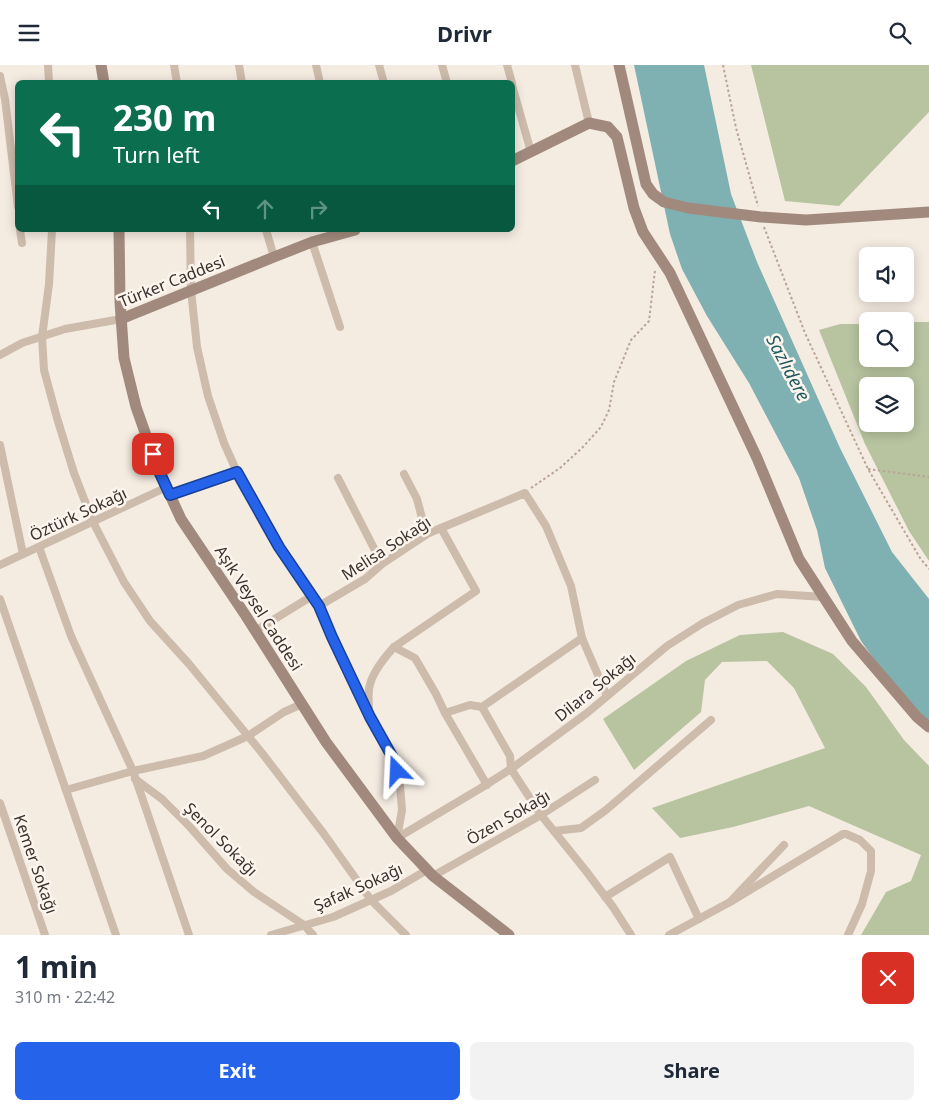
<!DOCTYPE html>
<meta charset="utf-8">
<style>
:root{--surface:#fff;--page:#f2f2f3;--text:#1f2937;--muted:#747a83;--accent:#2563eb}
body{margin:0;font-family:"Noto Sans",sans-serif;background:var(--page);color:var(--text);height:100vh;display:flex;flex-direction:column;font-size:19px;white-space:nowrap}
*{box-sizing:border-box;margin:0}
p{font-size:16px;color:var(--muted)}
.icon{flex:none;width:28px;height:28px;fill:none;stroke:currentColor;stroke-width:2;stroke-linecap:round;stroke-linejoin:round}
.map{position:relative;height:870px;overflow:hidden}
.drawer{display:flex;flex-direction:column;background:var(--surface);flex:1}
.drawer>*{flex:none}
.guide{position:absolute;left:15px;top:15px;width:500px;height:152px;border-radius:8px;box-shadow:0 2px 12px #0003;background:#0b6e4f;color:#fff;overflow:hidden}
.tools{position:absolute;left:859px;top:182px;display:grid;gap:10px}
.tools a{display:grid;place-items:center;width:55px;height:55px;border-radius:8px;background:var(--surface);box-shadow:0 2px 12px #0003;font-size:25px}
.pin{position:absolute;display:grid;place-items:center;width:42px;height:42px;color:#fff;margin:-21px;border-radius:10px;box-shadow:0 2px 8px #0006}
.me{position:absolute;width:55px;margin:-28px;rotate:339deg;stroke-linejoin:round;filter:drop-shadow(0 0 4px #0008)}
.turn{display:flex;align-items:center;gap:18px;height:105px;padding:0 15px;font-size:22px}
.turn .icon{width:65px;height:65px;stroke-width:2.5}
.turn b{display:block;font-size:35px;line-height:42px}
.lanes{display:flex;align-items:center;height:48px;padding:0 15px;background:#0003;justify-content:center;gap:25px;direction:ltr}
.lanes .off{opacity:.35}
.round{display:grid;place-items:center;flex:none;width:52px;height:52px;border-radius:8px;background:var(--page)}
.overview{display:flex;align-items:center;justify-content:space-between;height:85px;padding:0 15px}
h1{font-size:30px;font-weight:700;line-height:38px}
.action{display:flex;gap:10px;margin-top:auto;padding:10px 15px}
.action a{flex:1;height:58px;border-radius:8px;background:var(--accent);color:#fff;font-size:20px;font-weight:700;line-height:58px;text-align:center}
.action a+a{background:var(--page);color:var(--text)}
header{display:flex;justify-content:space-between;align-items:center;height:65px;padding:0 15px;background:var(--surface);font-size:22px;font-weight:700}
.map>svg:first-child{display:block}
.green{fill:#b8c4a0;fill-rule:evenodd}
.water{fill:#7fb0b2}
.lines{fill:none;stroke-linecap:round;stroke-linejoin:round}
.path{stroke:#b9a596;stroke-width:2;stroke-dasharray:2.5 2.5;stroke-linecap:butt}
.street{stroke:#cdbbac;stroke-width:8}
.secondary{stroke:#a18a7d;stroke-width:11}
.route-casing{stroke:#184099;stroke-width:12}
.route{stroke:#2563eb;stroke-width:9}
.labels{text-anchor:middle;stroke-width:5;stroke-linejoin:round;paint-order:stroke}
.street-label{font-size:16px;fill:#3b302b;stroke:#fbf5ee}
.water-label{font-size:18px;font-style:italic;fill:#1f5a5e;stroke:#fbf5ee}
</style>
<header><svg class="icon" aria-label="menu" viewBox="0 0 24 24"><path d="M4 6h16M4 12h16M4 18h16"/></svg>Drivr<svg class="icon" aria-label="search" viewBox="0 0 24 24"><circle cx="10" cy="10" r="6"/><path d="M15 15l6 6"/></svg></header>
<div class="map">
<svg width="929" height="870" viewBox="0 0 929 870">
<rect width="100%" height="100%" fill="#f4ebe1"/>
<g class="green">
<polygon points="751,0 929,0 929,47 839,141 785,136"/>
<path d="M905,257H929V496L909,466L865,379L819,265L840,259H867L868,294H905ZM868,321H905V359H868Z"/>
<polygon points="783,567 833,589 866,622 904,675 929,701 929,870 861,870 886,827 911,816 921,790 809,741 733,762 680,773 652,743 825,683 794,623 767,596 722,597 705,615 701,647 634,705 603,654 686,596 740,570"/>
</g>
<polygon class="water" points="634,0 704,0 731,129 757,197 840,383 892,487 929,534 929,656 924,652 891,618 861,576 825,503 817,465 799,413 749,318 707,251 682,204 670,169"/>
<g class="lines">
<g class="path">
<polyline points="723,0 736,63 758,141"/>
<polyline points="764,162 805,268 868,404 920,493 929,504"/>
<polyline points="868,404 929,412"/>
<polyline points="531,423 560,403 582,383 601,362 609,345 614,317 631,275 649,256 655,205"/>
</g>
<g class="street">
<polyline points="48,0 49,18"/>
<polyline points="174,0 177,18"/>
<polyline points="239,0 242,18"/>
<polyline points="316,0 320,18"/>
<polyline points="379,0 384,18"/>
<polyline points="442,0 447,18"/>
<polyline points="507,0 512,18"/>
<polyline points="575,0 589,58"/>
<polyline points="0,11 5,34 18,142"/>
<polyline points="512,20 531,87"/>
<polyline points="20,165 22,178"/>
<polyline points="52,165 49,219 42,272 44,305 57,353 74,408 93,457 124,517 150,556 189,599 262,688 324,769 371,835 406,870"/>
<polyline points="190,165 191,225 197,282 208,331 224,378 237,407 279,482 319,541 332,572 370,652 393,693 400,720 402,745 397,773"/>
<polyline points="266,165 274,192"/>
<polyline points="312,177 340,262"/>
<polyline points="0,290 22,278 65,264 121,254"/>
<polyline points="0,380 23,489"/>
<polyline points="404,409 417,434 422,453 429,468"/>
<polyline points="338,413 382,499"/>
<polyline points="170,430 237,407"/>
<polyline points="39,482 71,571 133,706 189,870"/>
<polyline points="0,500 167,422"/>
<polyline points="0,534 116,870"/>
<polyline points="319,541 365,514 382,499 429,468 525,428 546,461 571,521 582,573 607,631"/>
<polyline points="255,566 312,531"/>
<polyline points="394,582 415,593 436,629 445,648 487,720"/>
<polyline points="482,642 510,691 511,704 541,750 586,806 613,842 631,870"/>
<polyline points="445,648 470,640 482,642 582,573"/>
<path d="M369,649C369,641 368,632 369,624C371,609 384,593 394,582L476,526L441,463"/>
<polyline points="135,714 162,734 190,762 227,804 254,827 304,860 313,870"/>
<polyline points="66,725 133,706 203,691 248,671 284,647 302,639"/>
<polyline points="0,738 45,870"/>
<polyline points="554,766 581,763 606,745 711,655"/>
<polyline points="397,773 481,723 511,704 587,648 667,581 703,558 738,540 777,529 824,532"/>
<polyline points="433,811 541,750 595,715"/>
<polyline points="605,832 670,792 699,854"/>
<polyline points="730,837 843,769 846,769 860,775 871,786 871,806 862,839 848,870"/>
<polyline points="271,870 333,852 391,826 427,805"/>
<polyline points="669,870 730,837 784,780"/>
</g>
<g class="secondary">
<polyline points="101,0 104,18"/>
<polyline points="619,0 646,119 653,129 664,137 688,143 761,152 806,155 929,147"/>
<polyline points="512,96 589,58 608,62 617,72 634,143 643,167 670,208 757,393 799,494 852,576 917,652 929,662"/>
<polyline points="119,165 120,237 124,293 136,342 158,404 181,454 246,551 326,677 397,773 433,811 509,870"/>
<polyline points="121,254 274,192 312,177 355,165"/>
</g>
</g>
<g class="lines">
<defs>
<polyline id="route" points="153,389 158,404 170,430 237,407 279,482 319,541 332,572 370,652 393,693 397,706"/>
</defs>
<use href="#route" class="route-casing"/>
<use href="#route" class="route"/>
</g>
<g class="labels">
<g class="street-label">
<text transform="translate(172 216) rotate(-22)" y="6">Türker Caddesi</text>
<text transform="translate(78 449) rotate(-25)" y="6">Öztürk Sokağı</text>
<text transform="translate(386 483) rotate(-33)" y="6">Melisa Sokağı</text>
<text transform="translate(259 543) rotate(57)" y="6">Aşık Veysel Caddesi</text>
<text transform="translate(595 622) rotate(-39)" y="6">Dilara Sokağı</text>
<text transform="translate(508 752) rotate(-30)" y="6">Özen Sokağı</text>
<text transform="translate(221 774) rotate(45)" y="6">Şenol Sokağı</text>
<text transform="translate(36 799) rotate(71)" y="6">Kemer Sokağı</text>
<text transform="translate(358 822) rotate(-24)" y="6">Şafak Sokağı</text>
</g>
<g class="water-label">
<text transform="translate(788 303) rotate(62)" y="6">Sazlıdere</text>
</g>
</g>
</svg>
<div class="tools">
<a><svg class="icon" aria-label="sound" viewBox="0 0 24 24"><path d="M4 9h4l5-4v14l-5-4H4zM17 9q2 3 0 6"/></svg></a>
<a><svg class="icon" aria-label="search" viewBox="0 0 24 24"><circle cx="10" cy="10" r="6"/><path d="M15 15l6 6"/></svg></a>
<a><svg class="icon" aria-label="layers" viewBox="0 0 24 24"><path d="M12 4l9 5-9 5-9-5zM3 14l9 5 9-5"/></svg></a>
</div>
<div class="pin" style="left:153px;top:389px;background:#d93025"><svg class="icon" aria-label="arrive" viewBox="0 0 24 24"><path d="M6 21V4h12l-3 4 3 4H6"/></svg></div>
<svg class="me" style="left:397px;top:706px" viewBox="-20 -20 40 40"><path d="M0-17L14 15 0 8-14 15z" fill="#2563eb" stroke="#fff" stroke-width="4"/></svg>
<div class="guide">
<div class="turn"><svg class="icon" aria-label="left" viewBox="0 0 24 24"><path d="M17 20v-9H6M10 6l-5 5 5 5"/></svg><div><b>230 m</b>Turn left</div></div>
<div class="lanes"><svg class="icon" aria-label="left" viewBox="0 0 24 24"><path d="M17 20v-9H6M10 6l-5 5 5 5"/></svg><svg class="icon off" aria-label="ahead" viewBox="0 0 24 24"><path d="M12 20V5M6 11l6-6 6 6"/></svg><svg class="icon off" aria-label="right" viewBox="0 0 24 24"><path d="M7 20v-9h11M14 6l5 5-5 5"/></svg></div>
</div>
</div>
<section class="drawer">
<div class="overview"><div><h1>1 min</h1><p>310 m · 22:42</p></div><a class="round" style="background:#d93025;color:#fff"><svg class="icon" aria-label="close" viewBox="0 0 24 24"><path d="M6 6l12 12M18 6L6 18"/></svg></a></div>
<div class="action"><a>Exit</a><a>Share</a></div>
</section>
